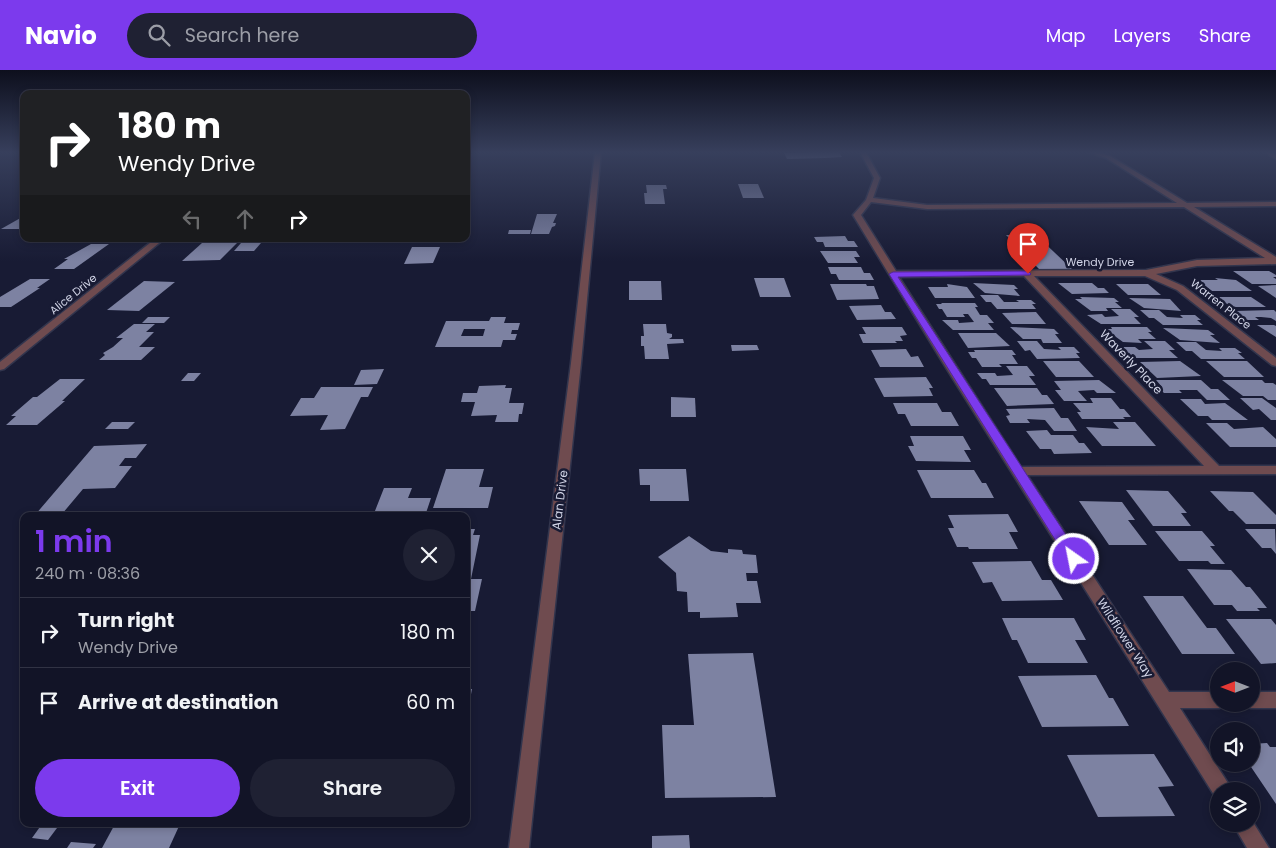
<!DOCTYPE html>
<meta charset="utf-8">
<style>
:root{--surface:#121427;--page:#1f2133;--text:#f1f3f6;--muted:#9c9ea7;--line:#313344;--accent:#7c3aed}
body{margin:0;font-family:Poppins,sans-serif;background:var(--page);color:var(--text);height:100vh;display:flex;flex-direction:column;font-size:19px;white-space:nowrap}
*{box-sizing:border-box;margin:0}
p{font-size:16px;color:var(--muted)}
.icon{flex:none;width:28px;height:28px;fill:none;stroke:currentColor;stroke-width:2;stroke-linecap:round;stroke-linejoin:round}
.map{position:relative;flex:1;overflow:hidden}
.side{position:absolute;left:20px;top:442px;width:450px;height:315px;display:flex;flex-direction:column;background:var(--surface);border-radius:10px;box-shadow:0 2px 8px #0003,0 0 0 1px var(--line)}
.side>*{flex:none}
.hud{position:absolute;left:20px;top:20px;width:450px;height:152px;border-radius:10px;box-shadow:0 2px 8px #0003,0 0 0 1px var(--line);background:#202124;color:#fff;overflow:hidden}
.needle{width:32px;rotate:270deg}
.fabs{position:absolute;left:1210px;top:592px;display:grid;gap:10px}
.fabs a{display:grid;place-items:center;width:50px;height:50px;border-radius:50%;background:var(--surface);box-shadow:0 2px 8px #0003,0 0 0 1px var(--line);font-size:25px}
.pin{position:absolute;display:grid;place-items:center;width:42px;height:42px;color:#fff;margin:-51px -21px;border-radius:50% 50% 50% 0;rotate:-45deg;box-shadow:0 0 5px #0007}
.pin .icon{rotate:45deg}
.me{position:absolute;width:55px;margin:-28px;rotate:327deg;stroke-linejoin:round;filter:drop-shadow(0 0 4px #0008)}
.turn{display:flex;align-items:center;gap:18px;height:105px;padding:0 15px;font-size:22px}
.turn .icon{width:65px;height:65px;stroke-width:2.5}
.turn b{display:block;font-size:35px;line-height:42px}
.lanes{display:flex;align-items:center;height:48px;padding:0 15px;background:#0003;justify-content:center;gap:25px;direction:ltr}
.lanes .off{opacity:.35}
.round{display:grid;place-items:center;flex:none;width:52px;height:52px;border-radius:26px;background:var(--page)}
.head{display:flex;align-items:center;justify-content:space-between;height:85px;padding:0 15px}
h1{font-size:30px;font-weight:600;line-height:38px;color:var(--accent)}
.button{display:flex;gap:10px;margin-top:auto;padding:10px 15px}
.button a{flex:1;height:58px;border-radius:30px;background:var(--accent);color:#fff;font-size:20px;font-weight:600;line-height:58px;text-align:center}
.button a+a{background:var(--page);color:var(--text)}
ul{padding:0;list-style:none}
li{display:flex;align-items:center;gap:15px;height:70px;padding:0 15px;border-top:1px solid var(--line)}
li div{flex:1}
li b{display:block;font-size:19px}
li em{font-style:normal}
header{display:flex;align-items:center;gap:30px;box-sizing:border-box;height:70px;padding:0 25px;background:var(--accent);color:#fff}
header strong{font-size:24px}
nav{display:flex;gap:28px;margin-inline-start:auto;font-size:18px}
.search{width:350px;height:45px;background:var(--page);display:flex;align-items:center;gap:12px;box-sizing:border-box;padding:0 18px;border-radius:28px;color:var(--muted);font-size:19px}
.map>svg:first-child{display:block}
.building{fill:#7d82a2;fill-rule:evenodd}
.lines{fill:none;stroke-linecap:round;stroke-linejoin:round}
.street-casing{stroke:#32354d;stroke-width:3}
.street{fill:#6f4b4f;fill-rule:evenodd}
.route{fill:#7c3aed;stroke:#51269a}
.labels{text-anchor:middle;stroke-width:5;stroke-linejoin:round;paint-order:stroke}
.far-street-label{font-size:11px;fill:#d1d4e6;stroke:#181b34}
.street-label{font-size:12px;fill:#d1d4e6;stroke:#181b34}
</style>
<header>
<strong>Navio</strong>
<div class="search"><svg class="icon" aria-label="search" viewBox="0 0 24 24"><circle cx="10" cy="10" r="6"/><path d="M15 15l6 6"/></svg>Search here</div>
<nav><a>Map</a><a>Layers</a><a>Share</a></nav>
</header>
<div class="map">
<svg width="1276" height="778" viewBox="0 0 1276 778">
<rect width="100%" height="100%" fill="#181b34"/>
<g class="building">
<polygon points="839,82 842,87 825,88 787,89 784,83"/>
<polygon points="738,114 758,114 764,128 743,128"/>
<polygon points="646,115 666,115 667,119 663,119 665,134 645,134 644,123 647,123"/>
<polygon points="537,144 557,144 553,153 556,153 555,156 552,157 549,164 531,164"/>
<polygon points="24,146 24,159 1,159"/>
<polygon points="509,160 531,160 530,164 508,164"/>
<polygon points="1006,165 1036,165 1072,199 1039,199"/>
<polygon points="845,166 848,171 854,171 858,177 825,177 823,172 817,172 814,167"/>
<polygon points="238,172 220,190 182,191 202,173"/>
<polygon points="241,173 261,173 254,181 234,181"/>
<polygon points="91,174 109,174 74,199 54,199 68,189 64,189"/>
<polygon points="412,177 440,177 433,193 404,194"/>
<polygon points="820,181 856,181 860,187 854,187 858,193 828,193"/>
<polygon points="828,197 861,197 864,203 870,203 874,210 839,210 836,204 831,204"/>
<polygon points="1233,201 1269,201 1276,205 1276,207 1273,207 1276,209 1276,214 1252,214"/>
<polygon points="754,208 784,208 791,227 760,227"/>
<polygon points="1215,208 1236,210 1252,221 1212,221 1198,210 1218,210"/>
<polygon points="30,209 50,209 37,218 40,218 11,237 0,237 0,227"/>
<polygon points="144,211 175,212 139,241 107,240"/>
<polygon points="629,211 661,211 662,230 629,230"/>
<polygon points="973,213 1014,215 1018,219 1014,219 1020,226 985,223"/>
<polygon points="1058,213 1092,213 1098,218 1104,218 1109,223 1072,224"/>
<polygon points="830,214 866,214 867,216 874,216 879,229 837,230"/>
<polygon points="947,214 967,217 975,228 935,228 928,217 948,217"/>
<polygon points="1116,214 1148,214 1161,225 1128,225"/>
<polygon points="1276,215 1276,228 1258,216"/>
<polygon points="980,225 998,225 1004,232 1019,232 1016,230 1031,230 1036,234 1032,234 1036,239 997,239 991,232 986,232"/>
<polygon points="1080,227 1114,228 1119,232 1115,232 1122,238 1106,238 1108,241 1091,241 1075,229 1082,229"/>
<polygon points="1218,227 1251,227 1266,237 1231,237"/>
<polygon points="1129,228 1170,229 1181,241 1144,238"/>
<polygon points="941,233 975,233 978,237 975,237 980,245 987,245 994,253 988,253 994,260 953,260 942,250 958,250 959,253 974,252 968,244 963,244 965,247 947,247 942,239 939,239 936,234 942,234"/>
<polygon points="881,235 885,242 891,242 896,249 857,250 849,236"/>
<polygon points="1111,239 1130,239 1139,247 1134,247 1141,254 1101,254 1087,245 1102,244 1105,247 1119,246"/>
<polygon points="1140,240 1159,240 1167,247 1183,248 1180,245 1195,245 1201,250 1197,250 1203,255 1163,255 1154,248 1149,248"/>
<polygon points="1274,240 1276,242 1276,251 1271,248 1261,247 1255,247 1259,250 1244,250 1235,241"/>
<polygon points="1036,242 1046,254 1012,254 1002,243"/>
<polygon points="148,247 170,247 164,253 142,253"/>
<path d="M491,247H506L504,253H520L518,260H512L511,264H517L515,270H503L501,277H435L446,251H489ZM464,259H485L483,266H461Z"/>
<polygon points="134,254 155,254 146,262 154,262 139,277 155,277 141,290 99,290 105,285 103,283 113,277 123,268 116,268"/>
<polygon points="643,254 666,254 667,263 672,264 672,267 669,269 683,269 684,273 667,274 669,289 645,289 644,276 641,276 641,266 644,266"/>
<polygon points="1257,255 1274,255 1276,256 1276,267"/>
<polygon points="862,257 902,257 907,265 900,266 903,271 895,271 897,273 863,273 859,264 866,264"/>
<polygon points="1010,257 1054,259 1059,264 1055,264 1062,273 1043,273 1041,269 1023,269"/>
<polygon points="1111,257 1147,257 1152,262 1148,262 1156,269 1138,269 1142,273 1123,272 1105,259 1112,259"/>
<polygon points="1163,258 1208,260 1215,265 1210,265 1220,273 1180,270"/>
<polygon points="958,263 996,263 1010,276 968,278"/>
<polygon points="1017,271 1037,271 1044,279 1061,280 1058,277 1074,277 1080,283 1076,283 1080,288 1037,289 1030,280 1025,281"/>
<polygon points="1144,271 1165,271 1175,280 1169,280 1178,288 1135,288 1119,277 1135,277 1139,280 1153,279"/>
<polygon points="1176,272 1196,272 1206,280 1222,281 1219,278 1235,278 1242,283 1238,283 1245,289 1201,289 1192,281 1186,281"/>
<polygon points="731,275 757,275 759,280 732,281"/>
<polygon points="906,279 911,287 918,286 924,297 880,297 871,280"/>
<polygon points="974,280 1012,280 1016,285 1012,285 1018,294 999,294 1002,297 982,297 976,288 972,288 968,282 975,282"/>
<polygon points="1043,291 1079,291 1094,307 1056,307"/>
<polygon points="1180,291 1201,306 1157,308 1140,292"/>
<polygon points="1206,291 1247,291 1264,307 1224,307"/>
<polygon points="1006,296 1027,296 1035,306 1029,306 1036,315 990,315 986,309 982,309 977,303 995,303 997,306 1013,305"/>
<polygon points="384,299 377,314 354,315 361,300"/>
<polygon points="188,303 201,303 194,311 181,311"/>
<polygon points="926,307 933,318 929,318 933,326 884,327 874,308"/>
<polygon points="60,309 85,309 62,331 65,331 37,355 6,355 16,346 11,346 33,327 37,327"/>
<polygon points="1099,310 1116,323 1097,323 1094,320 1078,321 1087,331 1064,331 1055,320 1061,320 1054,311"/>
<polygon points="1156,310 1201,310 1211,319 1218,319 1230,330 1207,330 1197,320 1179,320 1182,323 1164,323 1158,317 1162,317"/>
<polygon points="1222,310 1262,310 1265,313 1273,313 1276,315 1276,330 1268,330 1263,326 1243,326"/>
<polygon points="506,315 505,318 512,318 509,333 524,333 522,344 519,344 518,352 495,352 497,345 471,346 475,332 461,332 463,323 477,323 479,316"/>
<polygon points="321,317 373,317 368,327 361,327 345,359 320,360 328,345 290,346 301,328 314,328"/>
<polygon points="994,318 1037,318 1042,325 1047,325 1054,334 1007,336"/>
<polygon points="671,327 695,328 696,347 671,347"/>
<polygon points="1090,328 1111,328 1120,339 1124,339 1131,347 1123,347 1125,349 1082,349 1077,342 1081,342 1073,333 1093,333"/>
<polygon points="1240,328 1262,328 1276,338 1276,350 1271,350 1259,339 1253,340"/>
<polygon points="1180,329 1201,329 1205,334 1225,333 1248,350 1212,350 1208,346 1198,346"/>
<polygon points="893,333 937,333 942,342 951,342 959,356 911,356 905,344 898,344"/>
<polygon points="1054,338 1061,348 1068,348 1077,361 1054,361 1045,350 1027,349 1030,353 1010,353 1006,346 1010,345 1006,339"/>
<polygon points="112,352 135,352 128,359 105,359"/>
<polygon points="1113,352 1135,352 1156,376 1102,376 1086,357 1119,359"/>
<polygon points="1206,353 1227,353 1234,359 1263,357 1276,369 1276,377 1230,377"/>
<polygon points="1047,360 1051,365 1073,365 1079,373 1084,373 1092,383 1054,384 1051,379 1040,379 1026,361"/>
<polygon points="910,366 963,366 971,380 964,380 971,392 916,391 908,376 914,376"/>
<polygon points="147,374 136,388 125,388 119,396 132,396 115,418 83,419 62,444 35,445 94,376"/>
<polygon points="446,399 484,399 479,417 493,417 488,438 433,438"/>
<polygon points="639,399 686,399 689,431 650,431 650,415 640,415"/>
<polygon points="917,400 974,400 982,413 986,413 994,428 931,428"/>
<polygon points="384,418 412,418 408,428 431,428 425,446 373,446"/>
<polygon points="1126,420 1168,421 1187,443 1181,443 1191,456 1153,456"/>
<polygon points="1210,421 1253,422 1276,445 1276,454 1246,454 1233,441 1229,441"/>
<polygon points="1079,431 1122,432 1135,450 1128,450 1147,475 1109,475"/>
<polygon points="1008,444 1018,462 1009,462 1018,479 969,479 968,477 957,477 948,458 954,458 948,445"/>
<polygon points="466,459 475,459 473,465 480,465 471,509 482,509 475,541 466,541"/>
<polygon points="1245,459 1275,459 1276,484 1271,478 1262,478"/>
<polygon points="1155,461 1202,461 1215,476 1210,476 1225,494 1211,494 1208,491 1179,491"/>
<polygon points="689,466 711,481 728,483 728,479 742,480 743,484 756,485 758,503 746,503 747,511 757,511 761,533 736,533 738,547 700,548 700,542 688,542 687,522 677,521 676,503 658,487"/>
<polygon points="1031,491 1042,510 1051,510 1063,530 1002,531 992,512 983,513 972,492"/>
<polygon points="1187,499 1231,500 1246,517 1250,517 1267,538 1257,538 1260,541 1237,541 1232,535 1214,535"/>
<polygon points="1143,526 1183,526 1207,558 1216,558 1235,584 1182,584"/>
<polygon points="1002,548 1074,548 1086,570 1075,570 1088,593 1028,593 1017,570 1012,570"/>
<polygon points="1226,549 1271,549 1276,555 1276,593 1261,594"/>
<polygon points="753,583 776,727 665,728 662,655 694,655 688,584"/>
<polygon points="1096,605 1109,628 1113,628 1129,656 1042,657 1018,606"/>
<polygon points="466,619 472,619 467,646 466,646"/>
<polygon points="1267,673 1270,677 1276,677 1276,734 1249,694 1251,694 1251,674"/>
<polygon points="1154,684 1174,716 1158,717 1175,746 1098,747 1067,685"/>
<polygon points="42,754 60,754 48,770 32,768"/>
<polygon points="115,754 180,754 169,778 102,778"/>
<polygon points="689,765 690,778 652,778 652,766"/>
<polygon points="71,772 96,774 93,778 67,778"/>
</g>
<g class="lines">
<defs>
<g id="street">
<polygon points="595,82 601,82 581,293 529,778 509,778 571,293"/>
<path d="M860,82H866L880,108L873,128L927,135L1177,133L1106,88L1088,82H1099L1110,86L1187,133L1276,132V136L1194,137L1276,187V194L1197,196L1156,204L1183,216L1276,288V296L1272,295L1177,220L1145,206H1034L1219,396H1276V404L1027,405L1169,622H1219V634H1226L1225,636L1219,638H1180L1233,721H1219V729L1216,728L943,293L853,145L866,130L874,108ZM871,132L927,139L1184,137L1265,188L1197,190L1146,200L896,201L861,145ZM1024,206L1204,396L1021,397L899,207Z"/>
<polygon points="1264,82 1276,84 1276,89"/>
<polygon points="155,169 164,169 4,299 0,300 0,292"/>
<polygon points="1251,622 1276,622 1276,638 1251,638 1245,636 1244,634 1251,634"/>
<polygon points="1251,749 1269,778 1247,778 1233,754 1251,754"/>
</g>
</defs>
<use href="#street" class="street-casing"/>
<use href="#street" class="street"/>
</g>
<linearGradient id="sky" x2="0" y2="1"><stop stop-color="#0d0f1d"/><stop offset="0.43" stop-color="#373f5c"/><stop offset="1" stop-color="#373f5c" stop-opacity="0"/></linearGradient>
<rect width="1276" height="191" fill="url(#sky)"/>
<polygon class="route" points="1028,201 1031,204 1030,205 898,207 1079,485 1081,489 1079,492 1069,492 889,204 893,202"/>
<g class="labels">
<g class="far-street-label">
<text x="1100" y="196">Wendy Drive</text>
<text transform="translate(73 224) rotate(-39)" y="4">Alice Drive</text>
<text transform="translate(1221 234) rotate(38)" y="4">Warren Place</text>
</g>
<g class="street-label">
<text transform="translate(1131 292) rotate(46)" y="4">Waverly Place</text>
<text transform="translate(560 430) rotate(-83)" y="4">Alan Drive</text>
<text transform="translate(1125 568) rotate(57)" y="4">Wildflower Way</text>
</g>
</g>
</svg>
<div class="fabs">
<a><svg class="needle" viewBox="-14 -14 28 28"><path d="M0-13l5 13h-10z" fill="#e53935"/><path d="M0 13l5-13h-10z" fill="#9c9ea7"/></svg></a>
<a><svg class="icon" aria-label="sound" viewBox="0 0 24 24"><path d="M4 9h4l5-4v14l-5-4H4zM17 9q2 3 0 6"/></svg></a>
<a><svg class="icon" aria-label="layers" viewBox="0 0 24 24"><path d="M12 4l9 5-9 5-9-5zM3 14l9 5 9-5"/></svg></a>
</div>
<div class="pin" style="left:1028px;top:204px;background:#d93025"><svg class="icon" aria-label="arrive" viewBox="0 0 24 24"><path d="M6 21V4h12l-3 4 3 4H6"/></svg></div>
<svg class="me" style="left:1074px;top:489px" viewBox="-20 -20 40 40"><circle r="17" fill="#7c3aed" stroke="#fff" stroke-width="3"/><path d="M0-11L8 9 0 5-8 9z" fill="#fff"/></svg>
<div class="hud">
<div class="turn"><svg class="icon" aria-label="right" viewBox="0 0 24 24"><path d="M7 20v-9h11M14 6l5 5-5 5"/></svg><div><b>180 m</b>Wendy Drive</div></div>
<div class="lanes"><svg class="icon off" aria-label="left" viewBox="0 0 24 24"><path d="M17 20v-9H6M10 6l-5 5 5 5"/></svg><svg class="icon off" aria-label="ahead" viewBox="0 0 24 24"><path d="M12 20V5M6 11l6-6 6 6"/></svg><svg class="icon" aria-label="right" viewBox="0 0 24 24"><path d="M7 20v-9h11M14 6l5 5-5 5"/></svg></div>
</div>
<section class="side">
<div class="head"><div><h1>1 min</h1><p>240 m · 08:36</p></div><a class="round"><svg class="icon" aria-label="close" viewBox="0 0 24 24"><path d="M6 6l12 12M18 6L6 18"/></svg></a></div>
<ul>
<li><svg class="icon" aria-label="right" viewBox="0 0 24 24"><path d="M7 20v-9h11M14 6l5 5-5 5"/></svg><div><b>Turn right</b><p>Wendy Drive</p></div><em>180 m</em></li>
<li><svg class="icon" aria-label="arrive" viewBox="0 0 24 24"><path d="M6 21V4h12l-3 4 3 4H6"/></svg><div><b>Arrive at destination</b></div><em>60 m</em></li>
</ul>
<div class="button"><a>Exit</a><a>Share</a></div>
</section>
</div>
